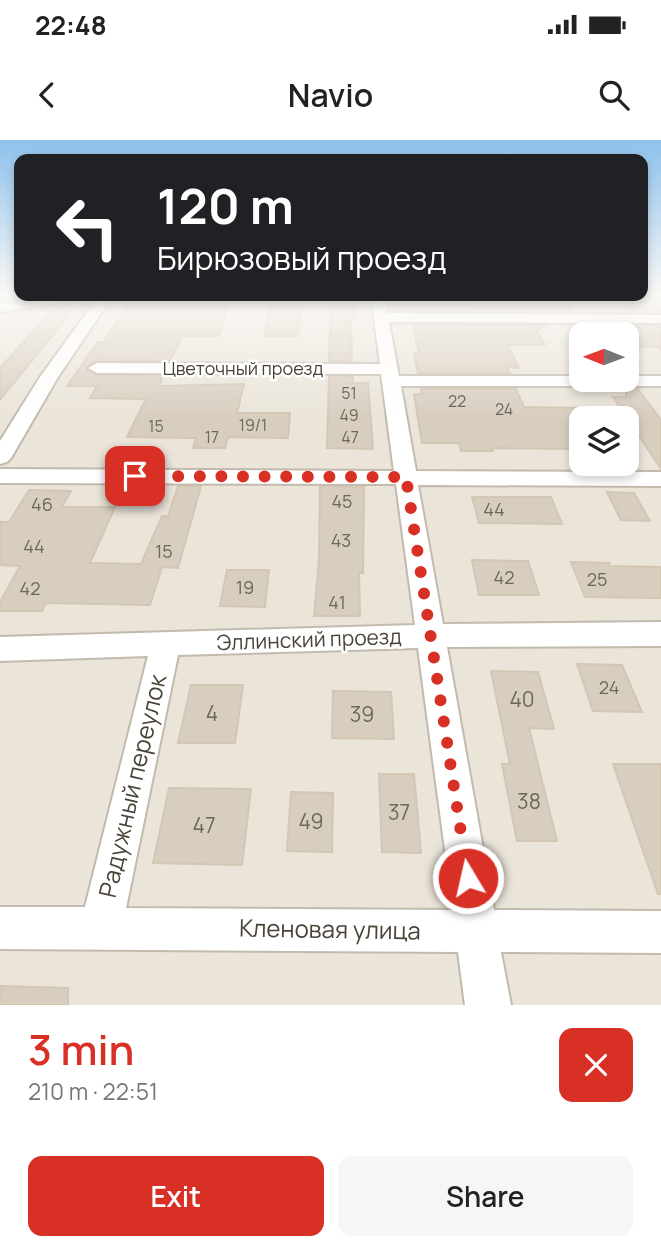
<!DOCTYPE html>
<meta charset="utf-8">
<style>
:root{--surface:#fff;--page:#f6f6f6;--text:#222;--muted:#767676;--accent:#d93025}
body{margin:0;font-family:Manrope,sans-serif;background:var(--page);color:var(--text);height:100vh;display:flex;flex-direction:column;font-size:26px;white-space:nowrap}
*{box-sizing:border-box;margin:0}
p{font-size:23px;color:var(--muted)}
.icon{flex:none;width:38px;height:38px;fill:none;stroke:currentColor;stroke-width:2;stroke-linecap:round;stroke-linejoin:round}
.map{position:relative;height:865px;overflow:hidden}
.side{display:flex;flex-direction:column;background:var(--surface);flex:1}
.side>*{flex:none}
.hud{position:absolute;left:14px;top:14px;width:634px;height:147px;border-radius:14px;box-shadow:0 4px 10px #0003;background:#202124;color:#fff;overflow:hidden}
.needle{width:46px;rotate:271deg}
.buttons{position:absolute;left:569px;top:182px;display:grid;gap:14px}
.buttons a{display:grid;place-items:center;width:70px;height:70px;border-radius:14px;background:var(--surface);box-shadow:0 4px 10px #0003;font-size:35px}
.pin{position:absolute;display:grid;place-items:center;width:60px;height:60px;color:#fff;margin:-30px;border-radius:14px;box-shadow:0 4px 10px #0006}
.me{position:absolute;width:77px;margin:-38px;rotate:351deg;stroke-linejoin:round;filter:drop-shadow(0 0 5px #0008)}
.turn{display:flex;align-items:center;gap:24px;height:147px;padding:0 28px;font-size:32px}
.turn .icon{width:91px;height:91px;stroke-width:2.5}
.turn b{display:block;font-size:49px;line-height:60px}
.round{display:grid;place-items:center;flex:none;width:74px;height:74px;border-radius:14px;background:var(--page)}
.overview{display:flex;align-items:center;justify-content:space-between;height:119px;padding:0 28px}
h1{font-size:42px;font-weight:600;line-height:52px;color:var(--accent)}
.button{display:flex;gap:14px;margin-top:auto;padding:14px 28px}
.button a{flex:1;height:80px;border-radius:14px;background:var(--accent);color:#fff;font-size:28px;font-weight:600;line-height:80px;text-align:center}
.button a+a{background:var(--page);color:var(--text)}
.status{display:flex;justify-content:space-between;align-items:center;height:49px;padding:0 35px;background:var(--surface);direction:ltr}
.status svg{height:19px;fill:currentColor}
header{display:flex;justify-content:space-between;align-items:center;height:91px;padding:0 28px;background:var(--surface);font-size:32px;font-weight:600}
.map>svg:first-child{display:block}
.residential{fill:#eae4d9;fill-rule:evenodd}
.building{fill:#d8cec0;stroke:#d3c6b2;stroke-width:2}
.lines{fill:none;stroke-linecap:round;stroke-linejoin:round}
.street-casing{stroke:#c2baad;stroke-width:4}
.street{fill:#fff;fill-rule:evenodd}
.route{stroke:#d93025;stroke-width:12;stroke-dasharray:0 21.6}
.labels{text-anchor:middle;stroke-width:5;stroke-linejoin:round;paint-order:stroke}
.far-number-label{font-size:16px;fill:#6e665a}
.far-street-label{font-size:18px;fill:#4a4338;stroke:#fff}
.number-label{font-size:18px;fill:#6e665a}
.street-label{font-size:21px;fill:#4a4338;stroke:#fff}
.near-number-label{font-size:21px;fill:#6e665a}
.near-street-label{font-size:24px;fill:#4a4338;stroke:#fff}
</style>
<div class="status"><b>22:48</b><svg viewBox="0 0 49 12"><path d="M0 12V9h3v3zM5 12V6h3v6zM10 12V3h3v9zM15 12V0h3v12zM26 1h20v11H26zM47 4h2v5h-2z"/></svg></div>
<header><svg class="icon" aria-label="back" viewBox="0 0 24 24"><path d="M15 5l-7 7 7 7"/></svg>Navio<svg class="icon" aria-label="search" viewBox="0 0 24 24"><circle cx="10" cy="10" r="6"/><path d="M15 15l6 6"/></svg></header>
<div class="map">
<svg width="661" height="865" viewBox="0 0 661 865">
<rect width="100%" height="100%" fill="#f6f2eb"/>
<path class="residential" d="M93,156H661V865H0V172ZM581,194H626V240H581ZM581,278H626V324H581Z"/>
<g class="building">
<polygon points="141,156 232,156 219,196 182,196 170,221 97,220 87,226 87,230 97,236 163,236 159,246 244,244 237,273 290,273 288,298 228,297 225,308 193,308 196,298 127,297 146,259 90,258 97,246 67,246 98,202 104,202 133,157"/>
<polygon points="272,156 302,156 298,196 264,196"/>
<polygon points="331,156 354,156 355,177 351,177 352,221 329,221"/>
<polygon points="494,156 561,156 571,170 416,171 413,158"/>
<polygon points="613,156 650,156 661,167 661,172 628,172"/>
<polygon points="60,165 70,174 0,260 0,228 56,166"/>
<polygon points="413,185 546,185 537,191 545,205 508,205 519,228 507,227 510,233 418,233 414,214 419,214"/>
<polygon points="626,186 661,186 661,210 659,207 626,207"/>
<polygon points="329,236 353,237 353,243 368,243 373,309 327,308"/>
<polygon points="421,249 516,249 524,267 581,268 581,309 492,308 493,311 461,311 459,303 422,303 414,254 422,254"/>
<polygon points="626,249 638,249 661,280 661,329 613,257 626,257"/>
<polygon points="178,346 201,346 178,428 162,427 150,465 46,463 42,471 0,471 0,462 20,426 0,425 0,382 9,382 29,350 71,351 62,367 115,367 90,423 141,424 162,376 168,376"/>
<polygon points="320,346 364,347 363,433 359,433 360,476 314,476 319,420"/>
<polygon points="607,352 634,353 650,381 621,380"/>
<polygon points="472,357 551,357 562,384 479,383"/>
<polygon points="472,420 528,421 539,455 479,455"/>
<polygon points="571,422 609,423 610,426 661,427 661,458 585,457"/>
<polygon points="227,430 269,430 265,467 220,466"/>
<polygon points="577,524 622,525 642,572 593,571"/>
<polygon points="491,531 538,532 554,589 529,588 557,701 517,701 502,624 510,624"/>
<polygon points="191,545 243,545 235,603 178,603"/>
<polygon points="333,551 391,552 394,599 332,598"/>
<polygon points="613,624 661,624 661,754 658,754"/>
<polygon points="379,634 414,634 421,713 382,712"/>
<polygon points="169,648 251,649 242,725 153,723"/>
<polygon points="291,652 333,653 332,712 287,711"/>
<polygon points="0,846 68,848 68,865 0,865"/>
</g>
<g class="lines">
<defs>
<g id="street">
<polygon points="49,156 81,156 74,160 0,172 0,164"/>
<polygon points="93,156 107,156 108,163 58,237 11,318 7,322 0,324 0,301 40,237 94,163"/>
<path d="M371,156H385L388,173L661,175V183L389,182L399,236H581V240H626V236H661V246H401L416,331L661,332V346L418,345L443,484L661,482V506L447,507L494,770L661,771V813L501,812L511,865H465L458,812L0,809V767H85L148,516L0,521V497L415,485L396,344L0,343V329L394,331L381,234L97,233L88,228L97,223L380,224ZM418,508L453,770L126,768L178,515Z"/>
</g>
</defs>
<use href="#street" class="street-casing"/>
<use href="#street" class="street"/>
</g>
<linearGradient id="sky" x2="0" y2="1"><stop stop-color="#8dc1ec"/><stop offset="0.56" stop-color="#fbf9f6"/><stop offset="1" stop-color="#fbf9f6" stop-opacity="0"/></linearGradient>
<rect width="661" height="277" fill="url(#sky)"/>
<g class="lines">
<polyline class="route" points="135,336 406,337 468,738"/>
</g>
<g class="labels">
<g class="far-number-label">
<text x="349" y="259">51</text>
<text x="457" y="267">22</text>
<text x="504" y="275">24</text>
<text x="349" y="281">49</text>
<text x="253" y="291">19/1</text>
<text x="156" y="292">15</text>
<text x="212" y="303">17</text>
<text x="350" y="303">47</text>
</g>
<g class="far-street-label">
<text x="243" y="235">Цветочный проезд</text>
</g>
<g class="number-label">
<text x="342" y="368">45</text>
<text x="42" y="371">46</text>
<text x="494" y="376">44</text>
<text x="341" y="407">43</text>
<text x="34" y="413">44</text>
<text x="164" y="418">15</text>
<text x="504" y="444">42</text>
<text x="597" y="446">25</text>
<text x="245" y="454">19</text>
<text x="30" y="455">42</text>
<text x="337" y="469">41</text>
<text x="609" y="554">24</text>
</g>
<g class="street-label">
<text transform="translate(309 500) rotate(-2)" y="7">Эллинский проезд</text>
</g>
<g class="near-number-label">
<text x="522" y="567">40</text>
<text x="212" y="581">4</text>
<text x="362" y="582">39</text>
<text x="529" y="669">38</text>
<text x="399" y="680">37</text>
<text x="311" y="689">49</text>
<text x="204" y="693">47</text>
</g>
<g class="near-street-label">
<text transform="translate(133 646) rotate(-77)" y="8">Радужный переулок</text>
<text transform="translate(330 790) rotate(1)" y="8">Кленовая улица</text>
</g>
</g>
</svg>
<div class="buttons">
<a><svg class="needle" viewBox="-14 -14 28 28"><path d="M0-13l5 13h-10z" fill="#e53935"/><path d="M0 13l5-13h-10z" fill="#767676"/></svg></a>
<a><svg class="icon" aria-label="layers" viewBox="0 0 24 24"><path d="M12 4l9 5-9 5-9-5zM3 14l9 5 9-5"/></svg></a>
</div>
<div class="pin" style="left:135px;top:336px;background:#d93025"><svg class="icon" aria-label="arrive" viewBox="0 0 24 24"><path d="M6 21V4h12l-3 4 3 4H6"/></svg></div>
<svg class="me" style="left:468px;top:738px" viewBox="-20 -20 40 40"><circle r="17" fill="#d93025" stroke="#fff" stroke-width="3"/><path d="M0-11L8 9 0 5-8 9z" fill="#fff"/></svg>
<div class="hud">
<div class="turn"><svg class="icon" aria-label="left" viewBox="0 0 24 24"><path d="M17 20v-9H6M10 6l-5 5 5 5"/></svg><div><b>120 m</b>Бирюзовый проезд</div></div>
</div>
</div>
<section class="side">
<div class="overview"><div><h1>3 min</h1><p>210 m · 22:51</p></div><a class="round" style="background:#d93025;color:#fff"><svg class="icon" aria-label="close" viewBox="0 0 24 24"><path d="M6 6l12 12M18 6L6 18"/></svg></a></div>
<div class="button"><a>Exit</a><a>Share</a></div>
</section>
